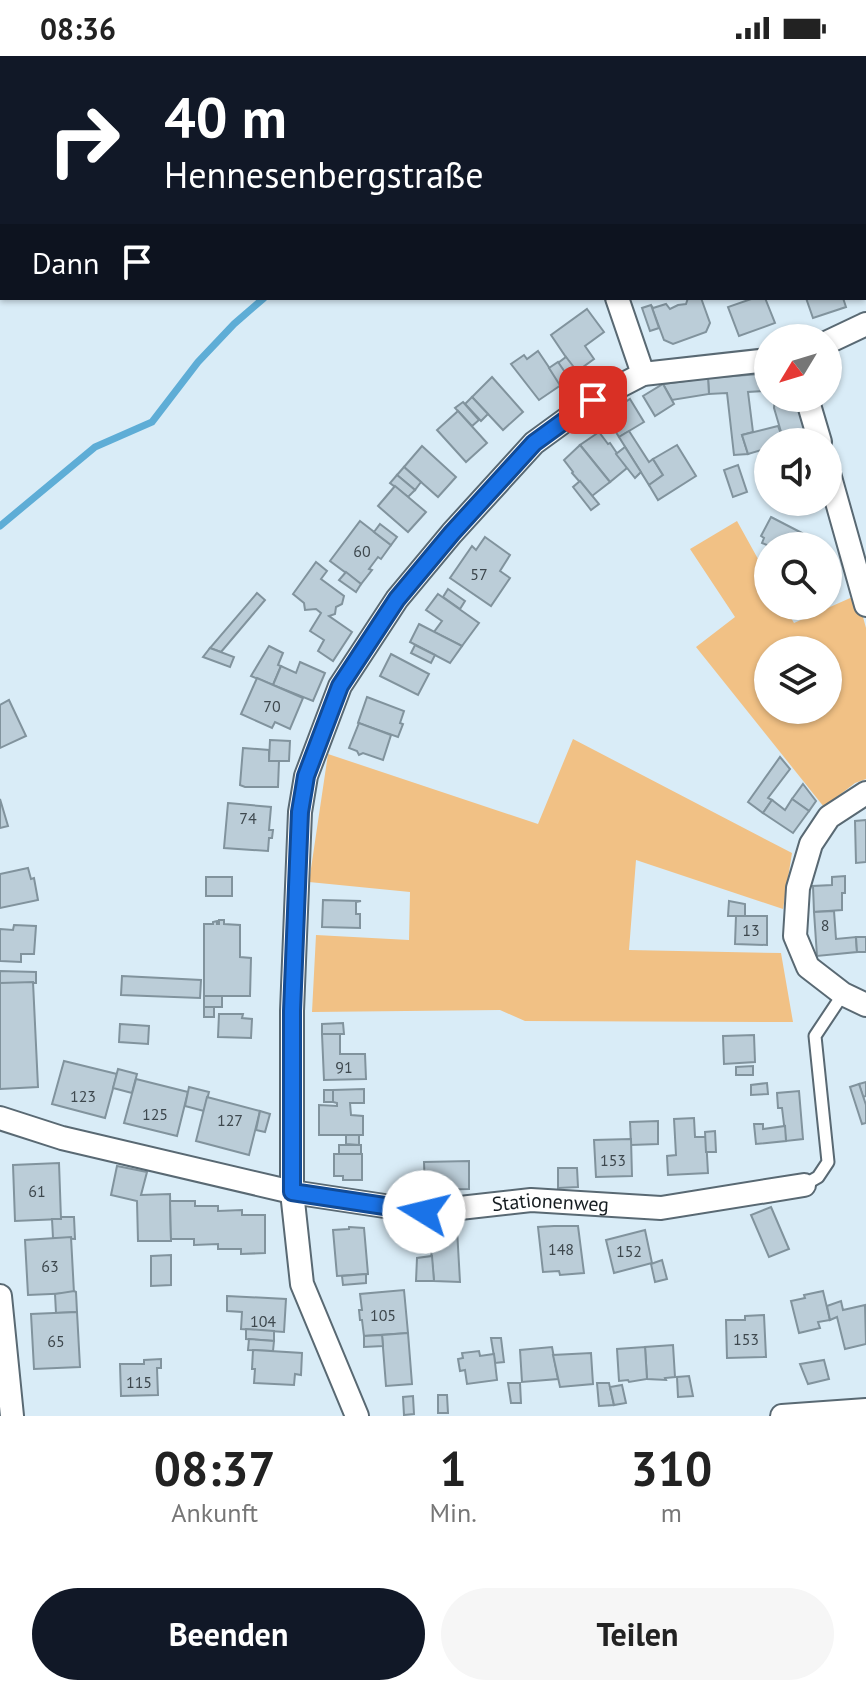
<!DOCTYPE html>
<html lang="de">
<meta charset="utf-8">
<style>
:root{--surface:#fff;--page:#f6f6f6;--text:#222;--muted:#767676;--accent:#111827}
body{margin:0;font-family:"PT Sans",sans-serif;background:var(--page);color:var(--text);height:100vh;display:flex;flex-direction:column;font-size:30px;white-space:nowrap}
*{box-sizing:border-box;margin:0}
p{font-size:26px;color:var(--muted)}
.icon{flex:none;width:44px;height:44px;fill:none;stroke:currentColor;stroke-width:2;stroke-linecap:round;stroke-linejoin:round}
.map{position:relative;height:1360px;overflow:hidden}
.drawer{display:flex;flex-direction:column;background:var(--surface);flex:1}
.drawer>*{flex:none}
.top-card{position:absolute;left:0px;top:0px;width:866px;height:244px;box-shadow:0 2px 6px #0004;background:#111827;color:#fff;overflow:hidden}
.needle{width:52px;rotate:232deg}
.tools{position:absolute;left:754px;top:268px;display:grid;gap:16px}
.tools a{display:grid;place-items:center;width:88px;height:88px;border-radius:50%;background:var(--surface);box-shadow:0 2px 6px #0004;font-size:40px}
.pin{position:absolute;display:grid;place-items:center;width:68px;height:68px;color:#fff;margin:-34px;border-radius:16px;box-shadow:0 4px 12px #0006}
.me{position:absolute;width:88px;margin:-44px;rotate:279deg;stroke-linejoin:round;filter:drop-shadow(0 0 6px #0008)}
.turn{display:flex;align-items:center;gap:28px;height:168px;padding:0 32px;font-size:36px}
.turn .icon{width:104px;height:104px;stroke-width:2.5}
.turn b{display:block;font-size:56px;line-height:68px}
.then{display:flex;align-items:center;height:76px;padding:0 32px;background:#0003;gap:16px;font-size:30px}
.eta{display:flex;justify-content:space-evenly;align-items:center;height:136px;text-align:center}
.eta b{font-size:48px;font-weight:600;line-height:56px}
.action{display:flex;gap:16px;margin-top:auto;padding:16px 32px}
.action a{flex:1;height:92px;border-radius:48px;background:var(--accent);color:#fff;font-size:32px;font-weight:600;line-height:92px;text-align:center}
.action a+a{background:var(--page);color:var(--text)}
.status{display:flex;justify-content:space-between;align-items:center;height:56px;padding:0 40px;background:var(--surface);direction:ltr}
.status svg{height:22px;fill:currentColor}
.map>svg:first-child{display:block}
.green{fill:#f1c185;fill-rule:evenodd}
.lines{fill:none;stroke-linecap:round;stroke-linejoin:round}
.stream{stroke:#5eadd6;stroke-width:7}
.building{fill:#bbcdd8;stroke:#81939d;stroke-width:2}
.service-casing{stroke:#596973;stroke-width:15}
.minor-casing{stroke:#596973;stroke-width:26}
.path{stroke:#98a7af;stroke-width:4;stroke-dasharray:6 4;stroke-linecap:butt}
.service{stroke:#fff;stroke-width:11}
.minor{stroke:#fff;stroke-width:22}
.route-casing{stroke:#114b97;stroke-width:20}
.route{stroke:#1a73e8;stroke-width:14}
.labels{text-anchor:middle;stroke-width:8;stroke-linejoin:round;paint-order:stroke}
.number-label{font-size:16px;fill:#3e484e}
.street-label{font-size:20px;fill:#151c20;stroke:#ecf8ff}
</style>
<div class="status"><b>08:36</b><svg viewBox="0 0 49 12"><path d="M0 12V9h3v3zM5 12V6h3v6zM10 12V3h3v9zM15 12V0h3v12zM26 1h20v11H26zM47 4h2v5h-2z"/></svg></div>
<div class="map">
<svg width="866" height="1360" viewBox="0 0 866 1360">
<rect width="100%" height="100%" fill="#d9ecf7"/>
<g class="green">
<polygon points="395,0 669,0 670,2 393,2"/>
<path d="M737,465L768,521V550H784L794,567L857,539L866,572V723L855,727L824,751L696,591L735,561L690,493ZM768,594H828V654H768Z"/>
<polygon points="573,683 792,797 783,853 636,804 629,894 781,897 793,966 525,965 500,954 312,956 316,879 409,884 410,836 309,826 328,698 538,768"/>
</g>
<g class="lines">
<g class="stream">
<polyline points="864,189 866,190"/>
<polyline points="0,470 95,391 152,366 198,306 234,268 264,242"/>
</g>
</g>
<g class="building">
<polygon points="265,0 300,0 298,2 267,2"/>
<polygon points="339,0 377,0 375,2 341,2"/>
<polygon points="688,242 701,242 710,267 706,276 673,288 664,284 651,249 653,252 666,248 670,253 678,249 686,248"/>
<polygon points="754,242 765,242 775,267 739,280 728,251"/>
<polygon points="806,242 843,242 846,251 813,262"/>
<polygon points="651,249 659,272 650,275 642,252"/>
<polygon points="587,253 604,276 585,290 594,303 576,316 551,279"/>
<polygon points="538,295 561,329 539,344 511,308 524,299 527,303"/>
<polygon points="566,301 580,319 571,325 558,307"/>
<polygon points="558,306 571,325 561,331 549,312"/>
<polygon points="760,318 764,321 765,335 748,336 753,376 742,379 748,398 734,399 727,337 709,338 708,322"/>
<polygon points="492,321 523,356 503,374 472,341"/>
<polygon points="708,322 709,338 672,344 663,328"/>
<polygon points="663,328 674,348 655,360 643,340"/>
<polygon points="472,341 488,358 481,365 465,348"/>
<polygon points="775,342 796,342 809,381 784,386 774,352"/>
<polygon points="630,343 644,366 619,381 605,359"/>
<polygon points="463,346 479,364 472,370 455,352"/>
<polygon points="458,355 487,387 466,406 437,374"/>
<polygon points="778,370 784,386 768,386 768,392 748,398 742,379"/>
<polygon points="629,375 649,406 653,403 663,419 649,429 619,381"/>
<polygon points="599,376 608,388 610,387 627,412 610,426 580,389"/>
<polygon points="580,389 610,426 592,440 572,417 573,416 564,404"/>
<polygon points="677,389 696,420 658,444 649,429 663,419 653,403"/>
<polygon points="422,390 456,421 438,441 404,411"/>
<polygon points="625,391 641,416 635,422 616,398"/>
<polygon points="738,409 747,436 733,441 724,414"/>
<polygon points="404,411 421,426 415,434 397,419"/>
<polygon points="397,419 415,434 408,441 390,427"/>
<polygon points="580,425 599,448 591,454 573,431"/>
<polygon points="395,430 426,456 408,476 378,450"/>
<polygon points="771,461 802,477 798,484 811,490 769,490 762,487 764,482 761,480"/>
<polygon points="360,465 391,489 381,503 378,501 369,513 372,514 361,528 330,505"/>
<polygon points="380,468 397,481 391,489 374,476"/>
<polygon points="485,481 510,499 500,515 510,522 491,550 450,522 472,490 476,494"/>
<polygon points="316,506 327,515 321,523 344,540 342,548 336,551 335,558 329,560 352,576 333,605 318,595 324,584 310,575 321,557 316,553 305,554 304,547 293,538"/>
<polygon points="346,516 361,528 356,536 339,524"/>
<polygon points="448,533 465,545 460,553 443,541"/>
<polygon points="257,537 265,544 221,596 210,592"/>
<polygon points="438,538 479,567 462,590 434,576 442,565 426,554"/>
<polygon points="419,568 462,590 450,607 410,586"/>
<polygon points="415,589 435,599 431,607 411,597"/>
<polygon points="269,590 283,597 278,609 281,610 273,629 251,620"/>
<polygon points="210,592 234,601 230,611 203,601"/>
<polygon points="391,598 429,618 418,639 380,620"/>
<polygon points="300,606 325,617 313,645 273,629 281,610 296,617"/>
<polygon points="257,622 303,642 290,673 275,666 272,672 241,658"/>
<polygon points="367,641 404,655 400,667 403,668 398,681 358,667"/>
<polygon points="9,644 26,680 0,692 0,649"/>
<polygon points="359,667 391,679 383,704 363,697 359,699 357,695 349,692"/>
<polygon points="270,684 290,685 289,705 269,705"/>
<polygon points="243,692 269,694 269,705 279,705 278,731 245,731 240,729"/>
<polygon points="780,701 790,713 768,742 772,744 763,757 748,746"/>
<polygon points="803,728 816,745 809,755 792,743"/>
<polygon points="0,743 8,770 0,772"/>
<polygon points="792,743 809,755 793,777 763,757 772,744 785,754"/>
<polygon points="228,747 271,751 269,774 273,774 272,782 269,782 268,795 224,792"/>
<polygon points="866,764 866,806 856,807 855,765"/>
<polygon points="28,812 31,823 34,822 38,844 0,852 0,818"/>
<polygon points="845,820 845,837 842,837 842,854 814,856 813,830 832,829 832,821"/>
<rect x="206" y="821" width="26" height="19"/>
<polygon points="323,844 361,845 356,846 356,858 360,858 360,872 322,871"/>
<polygon points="729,845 745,848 745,860 728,860"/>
<polygon points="834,855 836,883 856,881 857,896 817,900 814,856"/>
<polygon points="736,860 767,860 767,889 735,888"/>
<polygon points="219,864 224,864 224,868 240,869 240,901 251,902 250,940 204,940 204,868 213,868 213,866 217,865 217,868 219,868"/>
<polygon points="14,869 36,870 34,898 21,898 21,906 0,905 0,873 13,874"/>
<polygon points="856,881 866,881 866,896 857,896"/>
<polygon points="0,915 36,916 36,927 0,927"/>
<polygon points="122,920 201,924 200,942 121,939"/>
<polygon points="33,926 38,1031 0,1033 0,927"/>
<rect x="204" y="940" width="18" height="11"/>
<rect x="204" y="951" width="10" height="10"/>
<polygon points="219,958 243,958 242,962 252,963 251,982 218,981"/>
<polygon points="343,967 344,978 322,978 322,968"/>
<polygon points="120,968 149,970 148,988 119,986"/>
<polygon points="322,978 340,978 340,998 365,998 366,1023 324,1024"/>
<polygon points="754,979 755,1006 724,1008 723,980"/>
<polygon points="64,1005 117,1018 105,1062 52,1048"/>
<polygon points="753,1010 753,1019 736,1019 736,1011"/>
<polygon points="118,1013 137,1018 132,1037 113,1032"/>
<polygon points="136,1023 188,1036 177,1080 124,1067"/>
<polygon points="866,1026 866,1040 863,1041 859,1028"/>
<polygon points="767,1027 768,1038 751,1039 751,1029"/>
<polygon points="859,1028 866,1049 866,1067 862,1068 850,1031"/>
<polygon points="189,1031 209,1036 204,1055 185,1050"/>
<polygon points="364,1033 364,1047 350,1047 351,1059 363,1060 363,1079 319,1079 319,1049 337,1050 337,1047 333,1046 333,1034"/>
<rect x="324" y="1034" width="9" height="12"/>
<polygon points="799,1035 803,1083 786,1085 782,1052 778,1052 777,1037"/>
<polygon points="207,1041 260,1055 249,1099 196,1085"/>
<polygon points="260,1055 270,1058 265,1076 256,1074"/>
<polygon points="694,1062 695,1081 706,1081 708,1117 668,1119 667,1100 676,1099 674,1063"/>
<polygon points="658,1065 658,1088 631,1089 630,1066"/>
<polygon points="754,1068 763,1068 763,1073 785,1070 786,1085 756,1088"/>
<polygon points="715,1075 716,1096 706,1096 705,1076"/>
<polygon points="346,1079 359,1079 359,1089 346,1088"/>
<polygon points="631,1083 632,1120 596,1121 594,1084"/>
<rect x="339" y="1089" width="22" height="9"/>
<polygon points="334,1098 362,1098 362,1124 343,1124 343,1120 334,1120"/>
<polygon points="469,1105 469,1133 425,1134 424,1106"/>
<polygon points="59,1107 61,1163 15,1165 13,1109"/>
<polygon points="117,1110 147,1116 141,1139 170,1138 171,1185 138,1185 137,1145 111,1139"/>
<polygon points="558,1112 577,1112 578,1131 558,1132"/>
<polygon points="170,1145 195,1145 195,1150 218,1150 218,1155 242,1154 242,1159 265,1159 265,1197 241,1198 241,1193 218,1193 218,1188 194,1189 194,1183 171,1183"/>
<polygon points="771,1151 789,1193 769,1201 751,1159"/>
<polygon points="61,1161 74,1161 75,1183 53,1182 52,1163 61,1163"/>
<polygon points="554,1170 578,1170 584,1217 560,1219 559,1215 543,1216 538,1171"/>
<polygon points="349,1171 364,1172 368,1218 337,1220 333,1174 349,1173"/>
<polygon points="457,1173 460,1226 434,1225 429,1174"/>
<polygon points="645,1174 652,1207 614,1217 606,1184"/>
<polygon points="71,1181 74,1237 28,1239 25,1184"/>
<polygon points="171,1199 171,1229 151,1230 151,1200"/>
<polygon points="432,1200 434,1225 416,1225 417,1202"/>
<polygon points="662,1204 667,1223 655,1226 651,1208"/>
<polygon points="366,1218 366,1227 343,1229 342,1220"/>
<polygon points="404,1234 408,1277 364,1280 362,1264 360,1264 359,1254 362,1254 360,1238"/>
<polygon points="74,1235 76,1236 77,1256 56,1257 55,1238"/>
<polygon points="823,1235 830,1264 818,1266 820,1272 799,1277 791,1245 805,1242 804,1239"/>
<polygon points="227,1240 286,1243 284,1276 241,1273 242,1256 227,1255"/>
<polygon points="841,1245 843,1254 865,1249 866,1288 845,1293 837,1261 830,1264 827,1250"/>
<polygon points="77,1256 80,1311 34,1313 31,1258"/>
<polygon points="764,1259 766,1301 727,1302 726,1264 745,1264 745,1260"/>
<polygon points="246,1273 274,1275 274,1285 246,1283"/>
<polygon points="408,1277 412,1328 386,1330 382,1279"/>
<polygon points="382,1279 383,1290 364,1291 364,1280"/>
<polygon points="491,1282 501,1282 504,1306 495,1307"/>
<polygon points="249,1283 274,1285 273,1295 248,1294"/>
<polygon points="673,1289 675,1321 665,1322 666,1324 647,1323 645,1291"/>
<polygon points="552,1291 558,1323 522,1326 520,1294"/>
<polygon points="645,1291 647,1323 629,1326 628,1324 619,1325 617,1293"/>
<polygon points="253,1294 302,1297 301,1319 295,1318 294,1329 254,1327 255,1313 252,1313"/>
<polygon points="479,1295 480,1300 494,1298 497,1324 467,1328 465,1314 460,1315 458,1303 463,1302 462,1297"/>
<polygon points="591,1297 593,1328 560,1331 553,1299"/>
<polygon points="161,1303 161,1312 157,1312 158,1339 121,1340 120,1308 144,1308 144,1304"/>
<polygon points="824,1304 829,1323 808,1328 800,1308"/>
<polygon points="689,1320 693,1340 678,1341 677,1321"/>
<polygon points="508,1327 520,1327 521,1347 511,1347"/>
<polygon points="597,1327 609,1327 614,1349 599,1350"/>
<polygon points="622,1329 626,1347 614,1349 610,1331"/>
<polygon points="438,1339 447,1339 448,1357 438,1357"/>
<polygon points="413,1340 414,1358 404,1359 403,1341"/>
</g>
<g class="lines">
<defs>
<polyline id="service" points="804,1129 818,1121 828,1106 815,980 843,938"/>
<g id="minor">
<polyline points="160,0 168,2"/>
<polyline points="617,242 643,318"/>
<polyline points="828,286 866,268"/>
<polyline points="807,342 820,386"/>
<polyline points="828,414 866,549"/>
<polyline points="866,737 829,761 811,788 798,832 795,880 808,911 843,938 866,949"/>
<path id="s1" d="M0,1062L62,1082L292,1136L424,1156L531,1144L661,1152L804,1129"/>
<polyline points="0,1240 12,1360"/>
<polyline points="357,1360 302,1228 292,1136 292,955 300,756 306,720 340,630 397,543 452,477 534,387 593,344 643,318 768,304"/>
<polyline points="782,1360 866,1354"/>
</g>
</defs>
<use href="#service" class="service-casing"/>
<use href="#minor" class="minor-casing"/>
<polyline class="path" points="495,2 498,0"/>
<use href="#service" class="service"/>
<use href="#minor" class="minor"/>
</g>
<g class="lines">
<defs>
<polyline id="route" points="424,1156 292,1136 292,955 300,756 306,720 340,630 397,543 452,477 534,387 593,344"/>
</defs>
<use href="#route" class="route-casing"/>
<use href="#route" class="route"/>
</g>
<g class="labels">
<g class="number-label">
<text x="362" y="501">60</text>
<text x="479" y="524">57</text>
<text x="272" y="656">70</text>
<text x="248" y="768">74</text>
<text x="825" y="875">8</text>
<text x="751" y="880">13</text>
<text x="344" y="1017">91</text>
<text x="83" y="1046">123</text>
<text x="155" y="1064">125</text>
<text x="230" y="1070">127</text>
<text x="613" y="1110">153</text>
<text x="37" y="1141">61</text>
<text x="561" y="1199">148</text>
<text x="629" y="1201">152</text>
<text x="50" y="1216">63</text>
<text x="383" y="1265">105</text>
<text x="263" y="1271">104</text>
<text x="746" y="1289">153</text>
<text x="56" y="1291">65</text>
<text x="139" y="1332">115</text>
</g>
<g class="street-label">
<text dy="7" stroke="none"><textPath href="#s1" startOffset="562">Stationenweg</textPath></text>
</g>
</g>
</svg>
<div class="tools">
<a><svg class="needle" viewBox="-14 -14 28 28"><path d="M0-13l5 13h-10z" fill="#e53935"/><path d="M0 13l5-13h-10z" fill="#767676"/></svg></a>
<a><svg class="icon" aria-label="sound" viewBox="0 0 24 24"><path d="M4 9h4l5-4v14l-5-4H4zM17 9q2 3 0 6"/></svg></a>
<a><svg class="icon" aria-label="search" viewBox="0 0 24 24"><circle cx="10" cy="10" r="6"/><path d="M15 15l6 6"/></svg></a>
<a><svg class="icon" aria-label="layers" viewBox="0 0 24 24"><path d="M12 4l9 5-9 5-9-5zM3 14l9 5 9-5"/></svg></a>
</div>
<div class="pin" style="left:593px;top:344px;background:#d93025"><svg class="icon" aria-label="arrive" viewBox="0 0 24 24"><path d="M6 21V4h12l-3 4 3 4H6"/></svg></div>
<svg class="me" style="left:424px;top:1156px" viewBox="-20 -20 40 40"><circle r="19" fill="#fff"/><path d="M0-13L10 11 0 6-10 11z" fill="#1a73e8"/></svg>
<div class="top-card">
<div class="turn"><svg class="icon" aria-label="right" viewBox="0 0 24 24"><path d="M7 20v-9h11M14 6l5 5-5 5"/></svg><div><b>40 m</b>Hennesenbergstraße</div></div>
<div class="then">Dann<svg class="icon" aria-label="arrive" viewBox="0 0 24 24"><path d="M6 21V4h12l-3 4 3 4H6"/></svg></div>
</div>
</div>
<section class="drawer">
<div class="eta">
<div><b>08:37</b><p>Ankunft</p></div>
<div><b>1</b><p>Min.</p></div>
<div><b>310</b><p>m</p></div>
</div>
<div class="action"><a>Beenden</a><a>Teilen</a></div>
</section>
